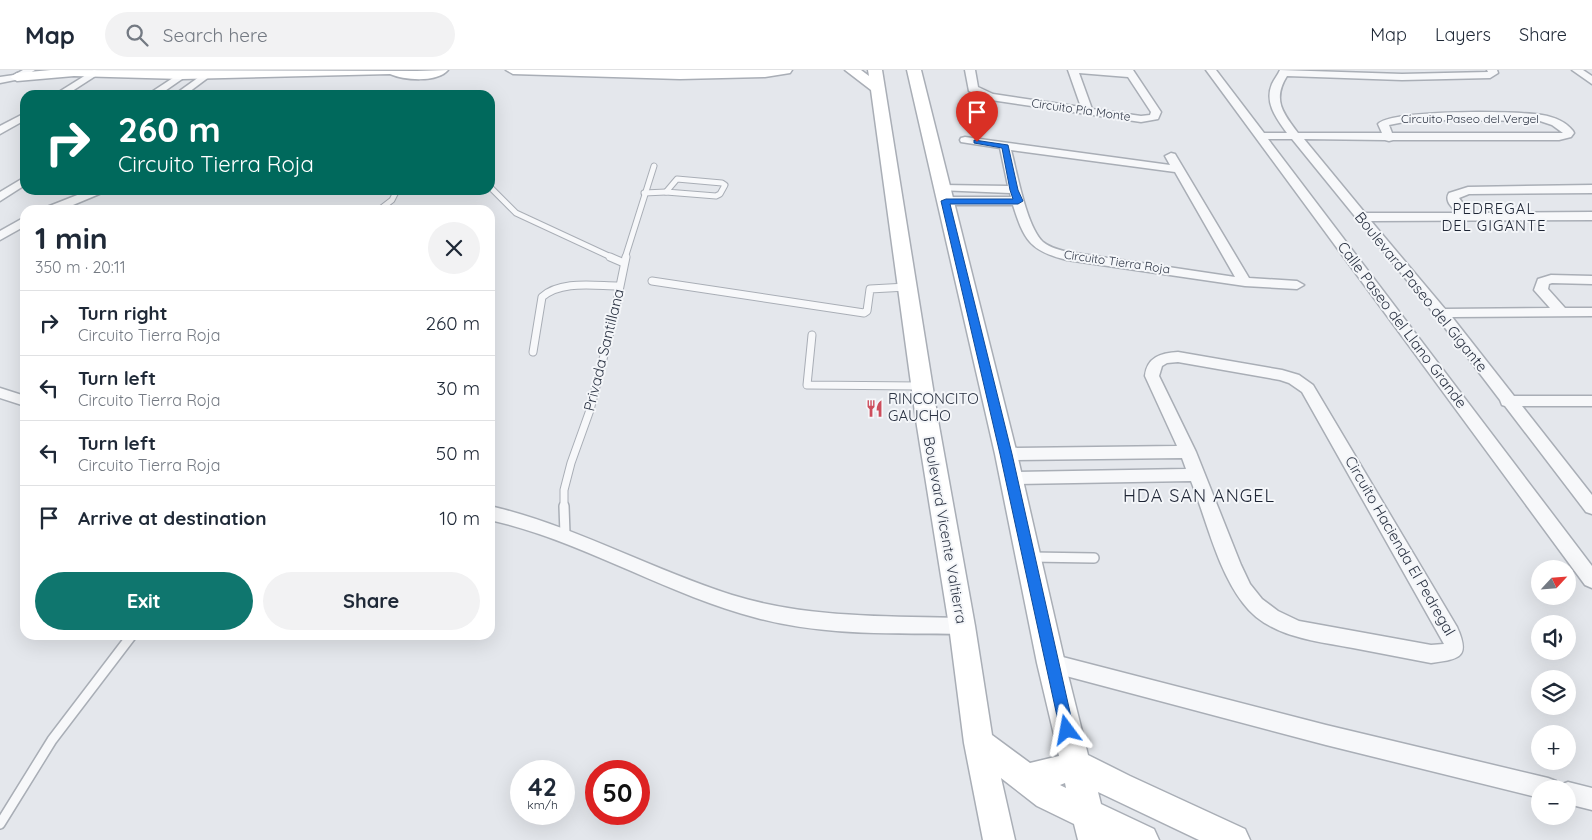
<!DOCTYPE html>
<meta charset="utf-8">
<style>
:root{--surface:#fff;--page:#f2f2f3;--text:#1f2937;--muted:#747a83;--line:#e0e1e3;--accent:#0f766e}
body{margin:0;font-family:Quicksand,sans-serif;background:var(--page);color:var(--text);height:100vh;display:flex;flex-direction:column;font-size:19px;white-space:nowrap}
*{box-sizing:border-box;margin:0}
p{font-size:16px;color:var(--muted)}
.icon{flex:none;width:28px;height:28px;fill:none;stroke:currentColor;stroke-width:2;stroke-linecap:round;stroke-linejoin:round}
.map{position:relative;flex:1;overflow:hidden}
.sheet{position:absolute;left:20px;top:135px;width:475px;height:435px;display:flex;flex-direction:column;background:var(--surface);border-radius:15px;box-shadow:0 5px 20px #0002}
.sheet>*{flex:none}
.guide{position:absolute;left:20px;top:20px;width:475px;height:105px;border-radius:15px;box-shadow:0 5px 20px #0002;background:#00695c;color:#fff;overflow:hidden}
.needle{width:32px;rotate:64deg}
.fabs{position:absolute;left:1531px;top:490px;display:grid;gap:10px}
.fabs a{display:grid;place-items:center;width:45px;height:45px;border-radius:50%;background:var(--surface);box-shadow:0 5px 20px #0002;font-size:25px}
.speed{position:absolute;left:510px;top:690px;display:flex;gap:10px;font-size:25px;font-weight:700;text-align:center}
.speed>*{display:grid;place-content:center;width:65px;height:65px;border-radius:50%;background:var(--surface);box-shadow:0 5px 20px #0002;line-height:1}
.speed small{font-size:12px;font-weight:400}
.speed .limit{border:8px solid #d22;background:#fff;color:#111}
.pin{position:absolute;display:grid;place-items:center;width:42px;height:42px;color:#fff;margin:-51px -21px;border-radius:50% 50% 50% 0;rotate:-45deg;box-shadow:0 0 5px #0007}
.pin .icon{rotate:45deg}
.me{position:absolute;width:55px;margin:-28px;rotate:347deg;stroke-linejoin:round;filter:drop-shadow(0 0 4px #0008)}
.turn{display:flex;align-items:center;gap:18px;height:105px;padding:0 15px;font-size:22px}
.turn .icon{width:65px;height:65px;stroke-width:2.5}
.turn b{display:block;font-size:35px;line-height:42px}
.round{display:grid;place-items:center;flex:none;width:52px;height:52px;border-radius:26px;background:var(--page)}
.headline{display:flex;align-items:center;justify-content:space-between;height:85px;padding:0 15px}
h1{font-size:30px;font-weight:700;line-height:38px}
.action{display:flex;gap:10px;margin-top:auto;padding:10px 15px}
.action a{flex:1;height:58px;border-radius:30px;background:var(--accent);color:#fff;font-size:20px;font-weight:700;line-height:58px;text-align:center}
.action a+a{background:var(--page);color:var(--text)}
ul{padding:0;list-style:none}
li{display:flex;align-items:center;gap:15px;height:65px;padding:0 15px;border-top:1px solid var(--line)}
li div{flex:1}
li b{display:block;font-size:19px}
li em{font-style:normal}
header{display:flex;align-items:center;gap:30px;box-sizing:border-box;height:70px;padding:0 25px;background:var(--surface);border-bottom:1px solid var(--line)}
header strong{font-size:24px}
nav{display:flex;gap:28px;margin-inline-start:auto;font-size:18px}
.search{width:350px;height:45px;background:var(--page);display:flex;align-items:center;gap:12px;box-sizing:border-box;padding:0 18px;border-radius:28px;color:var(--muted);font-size:19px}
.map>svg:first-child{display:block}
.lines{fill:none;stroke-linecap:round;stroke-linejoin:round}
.lane-far2-casing{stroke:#a9aeb6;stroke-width:7}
.lane-far1-casing{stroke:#a9aeb6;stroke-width:9}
.lane-casing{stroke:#a9aeb6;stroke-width:12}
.street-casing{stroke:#a9aeb6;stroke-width:3}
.secondary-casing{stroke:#a9aeb6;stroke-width:3}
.lane-far2{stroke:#f7f8fa;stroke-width:5}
.lane-far1{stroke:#f7f8fa;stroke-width:7}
.lane{stroke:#f7f8fa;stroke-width:9}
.street{fill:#f7f8fa;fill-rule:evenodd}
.secondary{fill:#fff;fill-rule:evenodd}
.route{fill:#1a73e8;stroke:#114b97}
.labels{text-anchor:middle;stroke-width:4;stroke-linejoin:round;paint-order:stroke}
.far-street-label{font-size:12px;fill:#2c3444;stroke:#f4f6f9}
.far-quarter-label{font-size:15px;letter-spacing:1px;fill:#1e2535;stroke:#f4f6f9}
.street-label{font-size:15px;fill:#2c3444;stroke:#f4f6f9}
.poi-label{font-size:15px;fill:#2c3444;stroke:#f4f6f9;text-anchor:start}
.quarter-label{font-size:18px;letter-spacing:1px;fill:#1e2535;stroke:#f4f6f9}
</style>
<header>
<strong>Map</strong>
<div class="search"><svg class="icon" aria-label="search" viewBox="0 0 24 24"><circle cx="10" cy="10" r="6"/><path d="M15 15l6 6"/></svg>Search here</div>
<nav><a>Map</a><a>Layers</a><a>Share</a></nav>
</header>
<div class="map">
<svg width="1592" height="770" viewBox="0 0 1592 770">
<rect width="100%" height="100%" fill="#e4e7ec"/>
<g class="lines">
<defs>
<g id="lane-far2">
<polygon points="677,109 722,113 725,115 720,124 716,126 666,122"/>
<polyline points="490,117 516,143 613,188"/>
<polyline points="644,123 666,122"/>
<polyline points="379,140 392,130 397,120"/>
<polyline points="625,188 654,96"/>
</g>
<g id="lane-far1">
<polyline points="610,187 624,193"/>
<polyline points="652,211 864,243 867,241 870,219 907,217"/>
<polyline points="812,265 807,315 919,316"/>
<path d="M533,282L542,227C561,210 595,216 619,216"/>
<polyline points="564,438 564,420 571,393 590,340 613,250 626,187"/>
</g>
<g id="lane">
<polyline points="564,436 565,464"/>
<polyline points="1031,487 1094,488"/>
<polyline points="0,754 52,670 132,565"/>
</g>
<g id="street">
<polygon points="23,0 35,0 20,9 0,13 0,7 14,5"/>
<polygon points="94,0 97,1 97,5 66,25 54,25"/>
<path d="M965,0H975L978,17L993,24L1081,37L1068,0H1133L1161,42L1158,49L1141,52L991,30L969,21ZM1079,3L1128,7L1151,42L1150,45L1141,46L1092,39Z"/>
<path d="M1206,0H1216L1264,63H1287C1277,49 1264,33 1272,14C1274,9 1278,5 1280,0L1402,4L1488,2L1487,0H1497L1498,3L1490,8L1402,10L1287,6C1272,30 1283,43 1298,63H1382L1378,54C1392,39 1519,41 1542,45C1554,47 1565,51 1573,61L1574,63L1571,67L1559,70H1393L1389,71L1385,70L1304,69L1365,143H1457C1452,137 1444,131 1449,123L1468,117L1592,115V123L1469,124L1459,128L1470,143L1592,142V150L1371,151L1445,239L1550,238L1534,220L1538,209L1551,205L1592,206V214L1552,213L1549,214L1548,219L1565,238H1592V246L1452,247L1514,326H1592V336H1522L1592,425V444L1586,442L1505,336L1502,335L1500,330L1436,246L1292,69H1268L1592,496V518L1585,515ZM1431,50L1540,51L1552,55L1563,63H1392L1389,55L1409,51Z"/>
<polygon points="1572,0 1583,0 1592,6 1592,14"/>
<polygon points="182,2 185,3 185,7 159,25 147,25"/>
<polygon points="206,2 209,3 209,7 185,25 174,25"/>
<polygon points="25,43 25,50 0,64 0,56"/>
<path d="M965,67L1170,95L1165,86L1171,83L1175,84L1249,208L1297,211L1304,215L1297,219L1245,216L1067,190C1030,181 1024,170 1013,135H946L940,131L946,127H1011L1010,123L938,120L936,118L938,116L942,115L1008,116L1000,78L961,72L960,70L961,68ZM1011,80L1175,102L1235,207L1068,182C1060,180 1050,178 1043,172C1026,156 1017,102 1011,80Z"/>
<polygon points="25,107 25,115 0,131 0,122"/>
<polygon points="90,120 106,120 104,122 61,140 45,140 47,137"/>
<polygon points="25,147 25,156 0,170 0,161"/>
<path d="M1178,282L1282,300L1299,305L1313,315L1457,557C1471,588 1459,589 1431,593C1405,588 1379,583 1353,578C1315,571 1268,567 1243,533C1217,499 1207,451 1191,411L1011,414L1005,412L1003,408L1005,404L1011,402L1186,399L1182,388L1006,390L1000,388L998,384L1000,380L1006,378L1177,376L1145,306C1147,287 1161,283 1178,282ZM1178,292L1280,310L1289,313L1302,322L1444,574L1431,575L1299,551L1278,541L1262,529L1250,514L1241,495L1196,382L1159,306L1162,296L1167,293Z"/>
<polygon points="0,318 25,326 25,336 0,328"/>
<path d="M490,436C575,456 650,499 732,525C806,548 885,546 962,548L969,550L972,556L969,562L962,564C894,563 823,566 757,548C665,524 583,471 490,450Z"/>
<polygon points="1051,584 1326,655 1548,708 1556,711 1559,719 1560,715 1568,712 1592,718 1592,740 1568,734 1568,719 1540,719 1540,728 1326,675 1051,602 1044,599 1041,593 1044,587"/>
</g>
<g id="secondary">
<path d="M51,0L417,1L448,0C437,13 404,10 390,4L182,9L74,6L17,11L10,7L17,3Z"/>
<polygon points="506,0 792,0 790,3 765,7 680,9 513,4"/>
<path d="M845,0H861L869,6L868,0H882L938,350L975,556L992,665L1030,693L1059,686L1037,593L995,384L907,0H921L1017,384L1065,593L1088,685L1130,706L1245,759L1250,770H1199L1098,722L1101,734L1154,759L1159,770H1078L1074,754L1037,736L1001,708L1015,770H983L964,673L949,556L916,350L871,20ZM1065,713L1066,718L1060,715Z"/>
</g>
</defs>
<use href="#lane-far2" class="lane-far2-casing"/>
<use href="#lane-far1" class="lane-far1-casing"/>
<use href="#lane" class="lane-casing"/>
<use href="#street" class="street-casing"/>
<use href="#secondary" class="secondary-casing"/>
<use href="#lane-far2" class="lane-far2"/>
<use href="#lane-far1" class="lane-far1"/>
<use href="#lane" class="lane"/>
<use href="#street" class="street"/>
<use href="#secondary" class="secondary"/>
</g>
<polygon class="route" points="974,70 1008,75 1018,120 1023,131 1018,134 950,134 1012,384 1074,660 1072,665 1067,667 1062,665 1060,660 1000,384 941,131 946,129 1013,129 1010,120 1002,78 974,73"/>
<defs>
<symbol id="restaurant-bare" viewBox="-9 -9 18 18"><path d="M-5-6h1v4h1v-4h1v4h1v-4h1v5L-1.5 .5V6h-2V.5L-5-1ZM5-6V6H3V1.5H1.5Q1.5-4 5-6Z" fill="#cd4d5c" stroke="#f4f6f9" stroke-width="2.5" paint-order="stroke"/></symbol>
</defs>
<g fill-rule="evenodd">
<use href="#restaurant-bare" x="862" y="326" width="25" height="25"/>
</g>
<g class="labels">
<g class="far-street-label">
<text transform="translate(1081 40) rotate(8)" y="4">Circuito Pía Monte</text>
<text x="1470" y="53">Circuito Paseo del Vergel</text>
<text transform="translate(1117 192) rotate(8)" y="4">Circuito Tierra Roja</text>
</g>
<g class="far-quarter-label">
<text x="1494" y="144">PEDREGAL<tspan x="1494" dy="17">DEL GIGANTE</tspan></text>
</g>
<g class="street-label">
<text transform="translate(1421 222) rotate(51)" y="5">Boulevard Paseo del Gigante</text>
<text transform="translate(1402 255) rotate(53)" y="5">Calle Paseo del Llano Grande</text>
<text transform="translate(604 280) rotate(-76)" y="5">Privada Santillana</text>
<text transform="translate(945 460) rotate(80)" y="5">Boulevard Vicente Valtierra</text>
<text transform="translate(1400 476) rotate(60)" y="5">Circuito Hacienda El Pedregal</text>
</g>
<g class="poi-label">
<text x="888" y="334">RINCONCITO<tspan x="888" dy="17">GAUCHO</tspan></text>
</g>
<g class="quarter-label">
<text x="1199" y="432">HDA SAN ANGEL</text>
</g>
</g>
</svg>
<div class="fabs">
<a><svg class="needle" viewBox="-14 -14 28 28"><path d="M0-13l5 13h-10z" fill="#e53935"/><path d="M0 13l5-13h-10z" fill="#747a83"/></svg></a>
<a><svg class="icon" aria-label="sound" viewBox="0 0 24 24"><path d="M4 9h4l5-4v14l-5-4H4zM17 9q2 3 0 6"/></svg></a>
<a><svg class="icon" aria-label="layers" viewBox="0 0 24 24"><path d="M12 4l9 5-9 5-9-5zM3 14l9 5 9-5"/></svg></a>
<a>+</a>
<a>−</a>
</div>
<div class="speed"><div>42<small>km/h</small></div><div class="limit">50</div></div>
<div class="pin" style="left:977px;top:72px;background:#d93025"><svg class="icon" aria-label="arrive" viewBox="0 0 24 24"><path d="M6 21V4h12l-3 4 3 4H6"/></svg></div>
<svg class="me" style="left:1067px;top:660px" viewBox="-20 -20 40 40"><path d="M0-17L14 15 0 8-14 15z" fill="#1a73e8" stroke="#fff" stroke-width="4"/></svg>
<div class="guide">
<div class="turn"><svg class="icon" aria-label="right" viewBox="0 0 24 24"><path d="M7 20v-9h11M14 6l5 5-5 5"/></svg><div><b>260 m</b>Circuito Tierra Roja</div></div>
</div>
<section class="sheet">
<div class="headline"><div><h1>1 min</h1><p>350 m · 20:11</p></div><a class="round"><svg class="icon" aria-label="close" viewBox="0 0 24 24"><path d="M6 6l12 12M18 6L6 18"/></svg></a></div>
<ul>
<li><svg class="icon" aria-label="right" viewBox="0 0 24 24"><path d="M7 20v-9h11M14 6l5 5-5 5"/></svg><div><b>Turn right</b><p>Circuito Tierra Roja</p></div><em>260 m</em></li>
<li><svg class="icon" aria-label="left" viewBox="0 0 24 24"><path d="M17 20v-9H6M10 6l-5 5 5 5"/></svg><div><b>Turn left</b><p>Circuito Tierra Roja</p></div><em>30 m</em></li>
<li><svg class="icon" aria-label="left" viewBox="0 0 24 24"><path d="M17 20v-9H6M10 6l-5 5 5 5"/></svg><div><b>Turn left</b><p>Circuito Tierra Roja</p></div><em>50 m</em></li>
<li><svg class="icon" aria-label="arrive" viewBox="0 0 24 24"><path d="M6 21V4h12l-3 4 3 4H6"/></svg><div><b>Arrive at destination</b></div><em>10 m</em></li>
</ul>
<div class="action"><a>Exit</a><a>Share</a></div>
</section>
</div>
